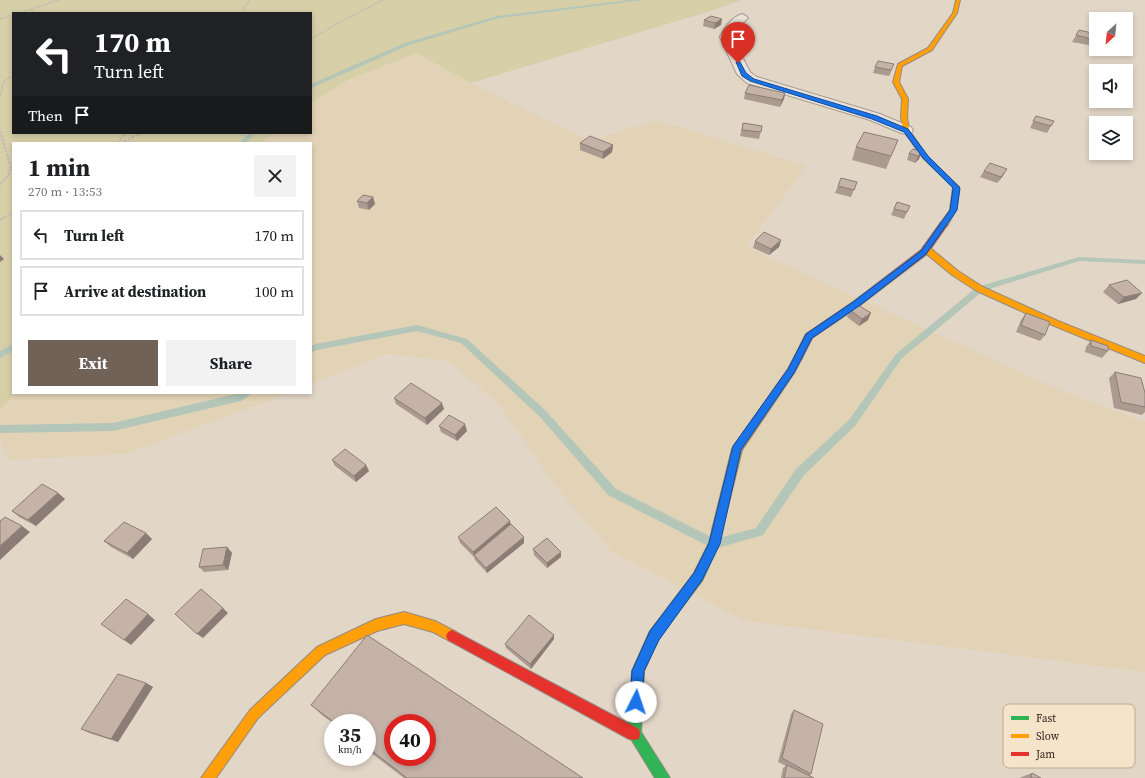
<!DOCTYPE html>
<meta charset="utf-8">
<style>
:root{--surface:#fff;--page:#f2f2f2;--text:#202124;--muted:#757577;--line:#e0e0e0;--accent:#716257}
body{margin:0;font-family:"Source Serif 4",serif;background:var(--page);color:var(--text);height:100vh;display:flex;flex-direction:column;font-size:15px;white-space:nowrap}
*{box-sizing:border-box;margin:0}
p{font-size:13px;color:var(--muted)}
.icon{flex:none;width:22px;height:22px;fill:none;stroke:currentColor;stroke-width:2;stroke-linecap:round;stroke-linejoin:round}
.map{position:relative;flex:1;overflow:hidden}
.sheet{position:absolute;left:12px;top:142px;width:300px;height:252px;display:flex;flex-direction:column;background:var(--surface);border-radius:0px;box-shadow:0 2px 6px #0003}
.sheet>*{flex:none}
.hud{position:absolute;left:12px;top:12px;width:300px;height:122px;border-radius:0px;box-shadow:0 2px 6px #0003;background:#202124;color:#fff;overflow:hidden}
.needle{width:26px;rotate:207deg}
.tools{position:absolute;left:1089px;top:12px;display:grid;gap:8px}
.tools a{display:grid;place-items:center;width:44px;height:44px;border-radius:0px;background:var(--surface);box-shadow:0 2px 6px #0003;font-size:20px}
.speed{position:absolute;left:324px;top:714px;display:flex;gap:8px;font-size:20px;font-weight:700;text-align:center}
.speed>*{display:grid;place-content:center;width:52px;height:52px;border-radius:50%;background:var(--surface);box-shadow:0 2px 6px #0003;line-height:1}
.speed small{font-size:10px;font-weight:400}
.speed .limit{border:6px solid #d22;background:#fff;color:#111}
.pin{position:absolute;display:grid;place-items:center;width:34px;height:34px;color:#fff;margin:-41px -17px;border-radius:50% 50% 50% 0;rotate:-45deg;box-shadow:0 0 4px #0007}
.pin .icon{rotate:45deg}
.me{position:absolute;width:44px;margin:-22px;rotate:4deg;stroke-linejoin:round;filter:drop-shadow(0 0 3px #0008)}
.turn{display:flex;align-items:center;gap:14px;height:84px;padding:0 16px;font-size:18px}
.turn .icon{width:52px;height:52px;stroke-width:2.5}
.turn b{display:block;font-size:28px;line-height:34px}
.then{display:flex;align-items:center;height:38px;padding:0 16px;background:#0003;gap:8px;font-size:15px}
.round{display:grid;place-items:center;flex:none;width:42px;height:42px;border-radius:0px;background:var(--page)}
.overview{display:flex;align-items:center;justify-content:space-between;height:68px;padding:0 16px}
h1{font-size:24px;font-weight:700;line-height:30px}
.cta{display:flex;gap:8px;margin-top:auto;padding:8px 16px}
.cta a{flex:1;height:46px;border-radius:0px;background:var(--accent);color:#fff;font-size:16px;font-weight:700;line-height:46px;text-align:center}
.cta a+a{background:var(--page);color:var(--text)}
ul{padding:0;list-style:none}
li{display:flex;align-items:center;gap:12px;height:50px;margin:0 8px 6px;padding:0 8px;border:2px solid var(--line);border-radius:0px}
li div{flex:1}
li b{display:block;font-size:15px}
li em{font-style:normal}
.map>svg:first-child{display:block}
.farmland{fill:#e3d3b6}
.green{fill:#d6cfa8}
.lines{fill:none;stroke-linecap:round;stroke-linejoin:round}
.stream{fill:#b3c6b8;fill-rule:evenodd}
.street-casing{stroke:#a69b91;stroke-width:2}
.fast-casing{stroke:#968b81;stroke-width:2}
.slow-casing{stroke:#968b81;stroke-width:2}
.jam-casing{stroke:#968b81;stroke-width:2}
.path-far1{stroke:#c2b9b1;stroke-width:1.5;stroke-dasharray:1.5 1;stroke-linecap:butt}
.path{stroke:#c2b9b1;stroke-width:2;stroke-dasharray:2.5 1.5;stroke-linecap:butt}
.street{fill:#eae2d9;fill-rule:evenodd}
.fast{fill:#30b455;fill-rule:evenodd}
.slow{fill:#ff9f0a;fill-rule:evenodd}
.jam{fill:#e5322d;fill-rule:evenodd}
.wall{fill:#aa9a90}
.shaded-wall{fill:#8b7d76}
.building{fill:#c6b3a8;stroke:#8b7d76;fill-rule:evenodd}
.route{fill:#1a73e8;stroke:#114b97}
.key{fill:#f5e3ca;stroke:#bba995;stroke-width:1}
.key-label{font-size:11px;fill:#34231a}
</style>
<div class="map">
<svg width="1145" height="778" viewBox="0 0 1145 778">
<rect width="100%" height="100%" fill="#e2d6c7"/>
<g class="farmland">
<polygon points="416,53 471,83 591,141 656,120 806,166 746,247 1062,391 1145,422 1145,672 746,621 612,552 555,485 498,403 448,361 386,354 311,384 311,143 261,143 273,133 311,133 311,103 348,80"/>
<polygon points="16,393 289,393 125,454 8,460 0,438 0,410"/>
</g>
<polygon class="green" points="0,0 741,0 717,9 471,83 416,53 348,80 311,103 311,13 13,13 13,133 273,133 261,143 13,143 13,393 16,393 0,410"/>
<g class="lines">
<g class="stream">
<polygon points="630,0 644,0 499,18 409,45 311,88 311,84 405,43 497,16"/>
<polygon points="249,133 255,133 246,143 239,143"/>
<polygon points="1079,257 1145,260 1145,264 1079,261 983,291 902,358 855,426 804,475 763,535 714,549 608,495 540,417 461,343 417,331 317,350 311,353 311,346 315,344 417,325 467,339 546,411 616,489 715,539 756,528 796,469 849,420 896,354 977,287"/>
<polygon points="13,344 13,351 0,358 0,351"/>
<polygon points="240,393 252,393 250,395 241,401 113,431 0,433 0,425 113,423"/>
</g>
<defs>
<path id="street" d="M742,14L746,16L748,18L734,31L732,37L750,72L757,77L880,114L911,127L913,130L911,133L906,134L901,133L870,120L747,83L737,74L720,37C724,28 732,17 742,14Z"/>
<polygon id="fast" points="717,525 721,527 722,530 719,544 702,581 658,639 644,671 641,732 670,778 655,778 628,734 632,671 650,631 694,573 709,543 713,527"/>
<g id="slow">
<polygon points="956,0 960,0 957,13 932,50 902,66 899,82 908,99 907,117 909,130 927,156 959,187 956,210 947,226 944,226 940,224 950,210 953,187 923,158 903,130 901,117 902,99 893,82 898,64 928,48 953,13"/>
<polygon points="923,247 929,247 958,271 983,287 1058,321 1145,356 1145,363 1052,325 977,291 952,275 923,251"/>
<polygon points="798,355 802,358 794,373 742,450 722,530 721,533 717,535 713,533 712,530 732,449 788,369 795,356"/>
<polygon points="404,612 435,621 456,632 458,636 456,640 452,642 433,632 404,624 377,631 325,655 258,718 216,778 201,778 250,710 317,647 376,619"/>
</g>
<g id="jam">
<polygon points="941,222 947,222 948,224 927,254 859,306 812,338 801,360 795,360 794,358 806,334 853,302 921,250"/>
<polygon points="452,630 639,729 640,734 639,739 634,740 629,739 448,640 446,636 448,632"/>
</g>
</defs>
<use href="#street" class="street-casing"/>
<use href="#fast" class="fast-casing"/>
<use href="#slow" class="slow-casing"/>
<use href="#jam" class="jam-casing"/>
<g class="path-far1">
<polyline points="19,13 31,9"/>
<polyline points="33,13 31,9 59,0"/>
<polyline points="243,13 244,8 250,0"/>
<polyline points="0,19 13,15"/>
<polyline points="311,39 338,23 383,0"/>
<polyline points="0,96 4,81 13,75"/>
</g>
<g class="path">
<polyline points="0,131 11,168 7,177 0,184"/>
<polyline points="118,143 125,133"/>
<polyline points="121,143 141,133"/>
<polyline points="0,220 13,213"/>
</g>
<use href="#street" class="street"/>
<use href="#fast" class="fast"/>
<use href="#slow" class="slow"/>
<use href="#jam" class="jam"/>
</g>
<g class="wall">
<polygon points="704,20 721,25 714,29 703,26"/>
<polygon points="1079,30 1096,34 1096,43 1094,46 1072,42"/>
<polygon points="875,67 892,70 889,76 873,73"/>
<polygon points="745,93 785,93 784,99 780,107 744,99"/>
<polygon points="1036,116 1054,121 1047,133 1030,128"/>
<polygon points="743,123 762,126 759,139 740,136"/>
<polygon points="898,140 886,169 852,160 856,147"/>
<polygon points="580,143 613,145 612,152 603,159 580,150"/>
<polygon points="922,152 919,159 915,163 907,160 909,153"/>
<polygon points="984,171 1003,176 997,183 980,177"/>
<polygon points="857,182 851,197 835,193 838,186"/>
<polygon points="373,197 375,204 369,210 359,208 357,201"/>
<polygon points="897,202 910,206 904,219 891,215"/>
<polygon points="781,240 779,247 769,255 753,248 755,241"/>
<polygon points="1109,285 1136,299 1118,304 1103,292"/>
<polygon points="850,310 868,320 859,326 847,317"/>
<polygon points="1026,313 1045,335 1040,341 1016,332 1021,320"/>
<polygon points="1091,340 1108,351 1102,358 1085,352 1086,347"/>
<polygon points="1115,372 1145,393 1145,412 1142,415 1114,408 1109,378"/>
<polygon points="394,398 444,409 427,425 396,404"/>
<polygon points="439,426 467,431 457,441 441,432"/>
<polygon points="332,460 366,465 369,471 356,482 335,466"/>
<polygon points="58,493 65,499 36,526 19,517 12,511"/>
<polygon points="510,521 511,525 524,537 524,543 487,573 475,560 474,557 460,543 458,537"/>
<polygon points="152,539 133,559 111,547 104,541"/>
<polygon points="227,547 232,553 228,570 204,572 199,567"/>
<polygon points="533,549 561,552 561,557 547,568 534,555"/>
<polygon points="554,635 554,639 531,669 506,648 505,644"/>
<polygon points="146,683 153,687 118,742 89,733 81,729"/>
<polygon points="311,705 583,778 404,778 367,750 367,723 333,723 323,716"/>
<polygon points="794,710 811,774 809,776 814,778 781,778 783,768 786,766 778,762 791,714"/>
<polygon points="1032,773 1041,778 1019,778"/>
</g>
<g class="shaded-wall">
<polygon points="722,19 721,25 714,29 715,23"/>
<polygon points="785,93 784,99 780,107 782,100"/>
<polygon points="613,145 612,152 603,159 603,152"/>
<polygon points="922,152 919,159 915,163 918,156"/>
<polygon points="1007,169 1003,176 997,183 1001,177"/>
<polygon points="373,197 375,204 369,210 367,203"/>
<polygon points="781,240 779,247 769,255 771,249"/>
<polygon points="0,255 4,259 0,262"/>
<polygon points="1142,293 1136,299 1118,304 1124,297"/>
<polygon points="871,313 868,320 859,326 862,319"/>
<polygon points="442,403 444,409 427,425 425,418"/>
<polygon points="465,424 467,431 457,441 455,435"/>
<polygon points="366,465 369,471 356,482 354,476"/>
<polygon points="58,493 65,499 36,526 28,520"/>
<polygon points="510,521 511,527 474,555 473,552"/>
<polygon points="22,526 30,532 0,560 0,546"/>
<polygon points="146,533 152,539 133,559 127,553"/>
<polygon points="524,537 524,543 487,573 486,568"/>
<polygon points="227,547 232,553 228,570 223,565"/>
<polygon points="561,552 561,557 547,568 547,563"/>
<polygon points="223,608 228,613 203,638 197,634"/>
<polygon points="148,614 155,620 131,645 124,640"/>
<polygon points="554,635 554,639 531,669 530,664"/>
<polygon points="146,683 153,687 118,742 111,739"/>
</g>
<g class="building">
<polygon points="711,16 722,19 715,23 704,20"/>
<polygon points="1079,30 1096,34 1096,40 1076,35"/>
<polygon points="878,61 894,64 891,70 875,67"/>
<polygon points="749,85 785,93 782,100 745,93"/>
<polygon points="1036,116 1054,121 1051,126 1033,121"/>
<polygon points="743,123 762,126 761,132 742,130"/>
<polygon points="864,132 898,140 891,156 856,147"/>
<polygon points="590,136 613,145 603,152 580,143"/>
<polygon points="913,149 922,152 918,156 909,153"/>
<polygon points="990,163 1007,169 1001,177 984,171"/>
<polygon points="841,178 857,182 854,190 838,186"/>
<polygon points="363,195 373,197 367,203 357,201"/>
<polygon points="897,202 910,206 907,212 894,209"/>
<polygon points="764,232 781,240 771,249 755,241"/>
<polygon points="1127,280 1142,293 1124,297 1109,285"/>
<polygon points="858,305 871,313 862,319 850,310"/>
<polygon points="1026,313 1050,322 1045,335 1021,325"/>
<polygon points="1091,340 1108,346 1108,351 1091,346"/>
<polygon points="1115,372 1141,378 1145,393 1145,407 1121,402"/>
<polygon points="411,383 442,403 425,418 394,398"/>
<polygon points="449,415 465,424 455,435 439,426"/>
<polygon points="345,449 366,465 354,476 332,460"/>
<polygon points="42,484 58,493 28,520 12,511"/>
<polygon points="496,507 510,521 473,552 458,537"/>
<polygon points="5,517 22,526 0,546 0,521"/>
<polygon points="124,522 146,533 127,553 104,541"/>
<polygon points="511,524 524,537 486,568 474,555"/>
<polygon points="547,538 561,552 547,563 533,549"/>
<polygon points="227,547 223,565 199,567 203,549"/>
<polygon points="201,589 223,608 197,634 175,614"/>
<polygon points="126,599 148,614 124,640 101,624"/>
<polygon points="529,615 554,635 530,664 505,644"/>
<path d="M367,635L583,778H407L367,747V723H335L311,705ZM393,723H427V757H393Z"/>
<polygon points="118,674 146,683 111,739 81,729"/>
<polygon points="794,710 823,724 811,774 782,758"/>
<polygon points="787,765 814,778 784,778"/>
<polygon points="1032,773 1041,778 1031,778"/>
</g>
<polygon class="route" points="736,62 740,62 746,73 754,79 877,116 908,129 928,156 960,188 957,210 926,254 859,306 812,338 794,373 741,450 720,544 702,580 659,640 644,671 642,702 641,707 636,709 632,707 630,702 632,671 650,631 694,573 709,543 733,446 788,369 806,334 853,302 921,251 950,210 953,188 923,158 904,132 872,119 750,81 742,76"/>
<rect x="1003" y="704" width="132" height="64" rx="6" class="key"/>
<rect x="1011" y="716" width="18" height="4" fill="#30b455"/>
<rect x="1011" y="734" width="18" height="4" fill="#ff9f0a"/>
<rect x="1011" y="752" width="18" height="4" fill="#e5322d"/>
<g class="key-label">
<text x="1036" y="722">Fast</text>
<text x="1036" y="740">Slow</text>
<text x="1036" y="758">Jam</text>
</g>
</svg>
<div class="tools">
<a><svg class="needle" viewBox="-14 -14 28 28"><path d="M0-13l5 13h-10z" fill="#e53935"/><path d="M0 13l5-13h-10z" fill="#757577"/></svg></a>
<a><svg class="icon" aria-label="sound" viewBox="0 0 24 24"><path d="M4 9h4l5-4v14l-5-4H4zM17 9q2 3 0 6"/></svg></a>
<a><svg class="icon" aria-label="layers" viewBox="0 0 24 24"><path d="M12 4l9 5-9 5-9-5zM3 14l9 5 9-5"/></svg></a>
</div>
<div class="speed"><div>35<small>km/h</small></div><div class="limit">40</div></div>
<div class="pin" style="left:738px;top:63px;background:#d93025"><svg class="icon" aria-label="arrive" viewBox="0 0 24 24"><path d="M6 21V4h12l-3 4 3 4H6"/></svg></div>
<svg class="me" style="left:636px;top:702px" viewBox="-20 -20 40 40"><circle r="19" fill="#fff"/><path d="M0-13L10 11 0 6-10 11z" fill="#1a73e8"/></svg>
<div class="hud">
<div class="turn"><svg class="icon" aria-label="left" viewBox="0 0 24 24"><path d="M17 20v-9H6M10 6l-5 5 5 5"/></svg><div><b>170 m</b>Turn left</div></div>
<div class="then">Then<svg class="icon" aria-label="arrive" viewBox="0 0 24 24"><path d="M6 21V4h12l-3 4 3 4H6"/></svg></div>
</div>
<section class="sheet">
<div class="overview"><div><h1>1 min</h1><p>270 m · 13:53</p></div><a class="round"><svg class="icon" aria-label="close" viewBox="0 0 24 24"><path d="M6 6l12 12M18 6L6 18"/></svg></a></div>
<ul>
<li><svg class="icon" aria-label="left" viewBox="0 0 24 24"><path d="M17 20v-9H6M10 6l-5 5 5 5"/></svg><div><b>Turn left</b></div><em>170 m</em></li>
<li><svg class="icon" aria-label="arrive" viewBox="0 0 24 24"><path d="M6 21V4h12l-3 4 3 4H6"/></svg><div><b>Arrive at destination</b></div><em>100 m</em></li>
</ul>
<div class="cta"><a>Exit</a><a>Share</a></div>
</section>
</div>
